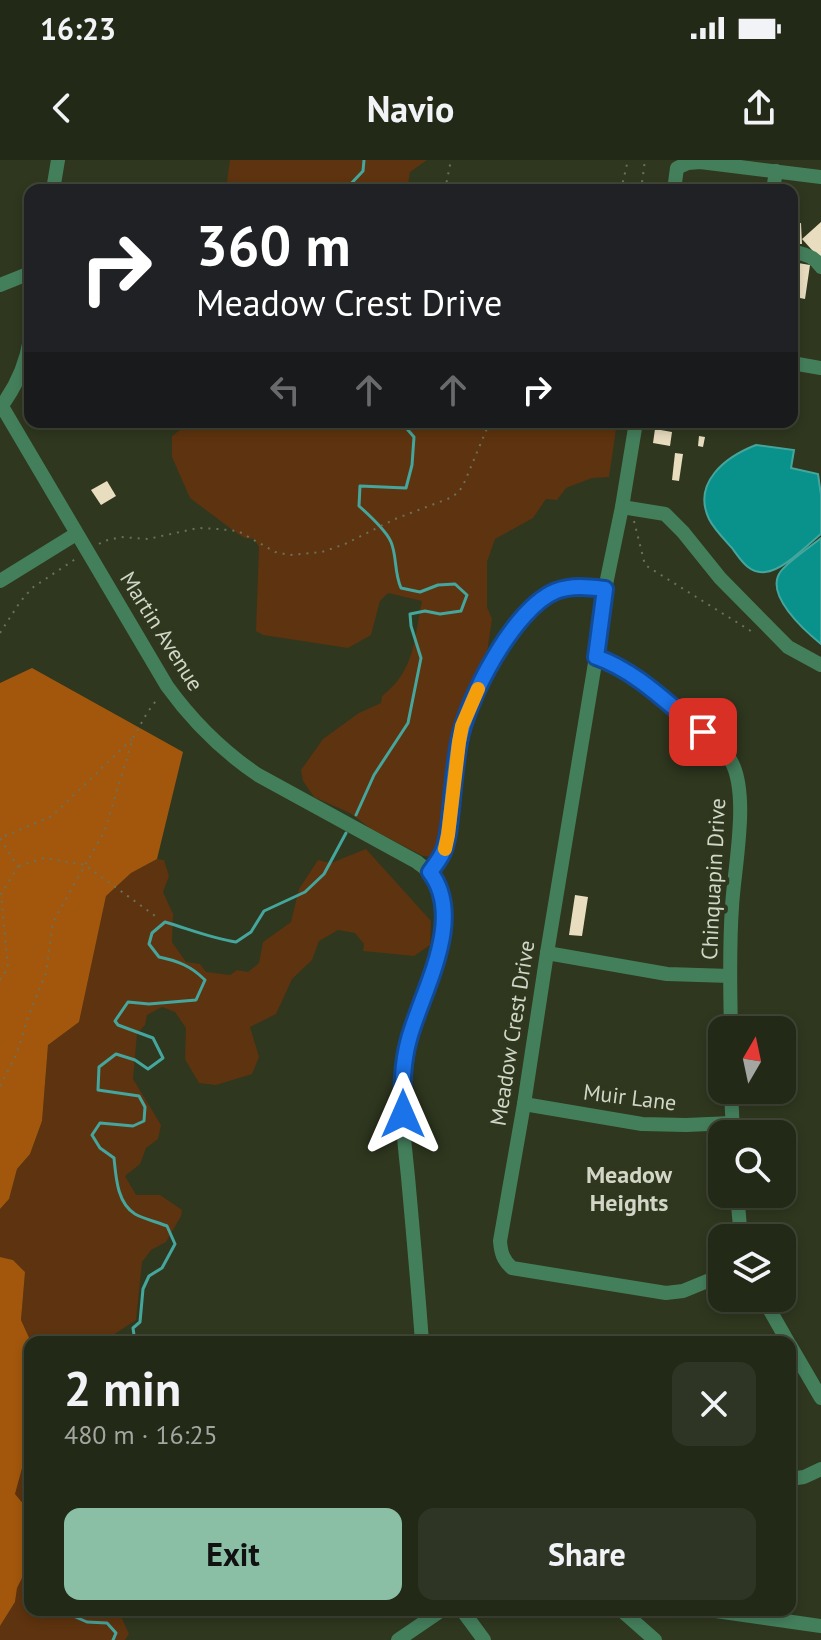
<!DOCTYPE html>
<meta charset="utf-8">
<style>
:root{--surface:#232917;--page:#2f3524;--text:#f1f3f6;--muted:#a3a6a1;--line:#404536;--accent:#8abfa5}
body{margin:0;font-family:"PT Sans",sans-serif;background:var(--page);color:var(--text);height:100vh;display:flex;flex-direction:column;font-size:30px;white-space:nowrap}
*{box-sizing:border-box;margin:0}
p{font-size:26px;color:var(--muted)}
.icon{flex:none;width:44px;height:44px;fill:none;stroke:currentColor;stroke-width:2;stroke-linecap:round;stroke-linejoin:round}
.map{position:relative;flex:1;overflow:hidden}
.side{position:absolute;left:24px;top:1176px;width:772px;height:280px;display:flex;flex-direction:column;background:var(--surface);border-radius:16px;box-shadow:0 4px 12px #0003,0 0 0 2px var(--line)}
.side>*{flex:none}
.banner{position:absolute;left:24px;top:24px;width:774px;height:244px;border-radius:16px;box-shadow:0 4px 12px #0003,0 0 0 2px var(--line);background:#202124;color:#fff;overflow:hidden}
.needle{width:52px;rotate:9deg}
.buttons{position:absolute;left:708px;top:856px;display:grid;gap:16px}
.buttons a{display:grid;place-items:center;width:88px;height:88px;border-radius:16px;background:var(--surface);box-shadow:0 4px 12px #0003,0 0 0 2px var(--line);font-size:40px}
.pin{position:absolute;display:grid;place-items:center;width:68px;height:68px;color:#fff;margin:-34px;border-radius:16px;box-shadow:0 4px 12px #0006}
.me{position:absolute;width:88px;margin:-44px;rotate:0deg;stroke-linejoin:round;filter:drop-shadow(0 0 6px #0008)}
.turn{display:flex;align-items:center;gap:28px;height:168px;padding:0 40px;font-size:36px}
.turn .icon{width:104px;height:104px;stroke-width:2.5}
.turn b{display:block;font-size:56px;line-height:68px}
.lanes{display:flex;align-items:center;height:76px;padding:0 40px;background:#0003;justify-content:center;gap:40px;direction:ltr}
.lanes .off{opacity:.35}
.round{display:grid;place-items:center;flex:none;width:84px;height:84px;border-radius:16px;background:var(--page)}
.summary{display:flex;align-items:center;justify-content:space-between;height:136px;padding:0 40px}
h1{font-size:48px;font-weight:700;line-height:60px}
.cta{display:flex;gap:16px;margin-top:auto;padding:16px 40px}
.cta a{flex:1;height:92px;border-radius:16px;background:var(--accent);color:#111;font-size:32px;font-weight:700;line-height:92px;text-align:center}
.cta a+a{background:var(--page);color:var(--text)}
.status{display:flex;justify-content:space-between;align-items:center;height:56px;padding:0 40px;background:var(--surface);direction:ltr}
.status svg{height:22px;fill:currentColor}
header{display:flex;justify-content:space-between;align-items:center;height:104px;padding:0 40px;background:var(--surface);font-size:36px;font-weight:700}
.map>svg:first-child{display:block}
.green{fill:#5e330f}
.forest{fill:#a3570c}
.water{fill:#09918b;stroke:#45a69d;stroke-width:2}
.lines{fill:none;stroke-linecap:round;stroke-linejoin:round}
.stream{stroke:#45a69d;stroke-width:3}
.building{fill:#e9ddc0}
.path{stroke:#6a715c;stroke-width:2;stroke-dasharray:2 6;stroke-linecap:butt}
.minor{stroke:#447f5c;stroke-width:14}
.route-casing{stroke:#114b97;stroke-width:20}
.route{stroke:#1a73e8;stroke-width:14}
.slow{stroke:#f59e0b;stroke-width:14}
.labels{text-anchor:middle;stroke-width:8;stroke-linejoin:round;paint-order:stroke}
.street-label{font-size:22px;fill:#d1d6c7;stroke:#2f371f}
.neighbourhood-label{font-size:24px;font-weight:bold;fill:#d1d6c7;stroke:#2f371f}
</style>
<div class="status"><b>16:23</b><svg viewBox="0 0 49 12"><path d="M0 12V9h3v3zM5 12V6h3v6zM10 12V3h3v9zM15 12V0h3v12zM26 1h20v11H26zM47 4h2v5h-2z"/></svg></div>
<header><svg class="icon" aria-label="back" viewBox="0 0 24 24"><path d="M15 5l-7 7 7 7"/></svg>Navio<svg class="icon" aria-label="share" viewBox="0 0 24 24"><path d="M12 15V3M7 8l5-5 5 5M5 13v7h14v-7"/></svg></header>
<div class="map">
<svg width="821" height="1480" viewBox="0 0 821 1480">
<rect width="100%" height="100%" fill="#2f371f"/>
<g class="green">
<polygon points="230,0 427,0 410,12 407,30 229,30 227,22"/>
<path d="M183,262H617L609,317L592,318L566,328L557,340L546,339L533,358L495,379L487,402V447L492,459L484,513L448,627L458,656L455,673L434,697L423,696L371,669L350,653L314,637L303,621L301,610L323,579L359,553L381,543L382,536C415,511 414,479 422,441L388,433L380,441L371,475L348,488L263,475L256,471L259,387L254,379L245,378L238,374L190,338L172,297V276L180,270Z"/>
<polygon points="366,689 431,761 430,785 414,796 363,791 364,784 355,773 338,770 319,781 312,800 292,819 276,854 250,867 259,897 252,914 216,925 199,923 185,899 186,868 175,852 162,847 147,855 145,865 137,874 133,919 161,965 158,979 146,988 140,1004 125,1016 136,1035 160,1035 182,1050 181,1056 166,1082 151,1090 142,1102 136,1160 113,1175 108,1182 31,1182 21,1160 25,1112 13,1100 0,1097 0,1049 9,1039 17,1009 30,994 42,961 48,885 79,862 106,736 131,713 157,699 164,700 169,716 163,732 173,754 172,782 186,802 200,804 206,812 230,815 237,810 248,812 259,803 263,782 291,762 299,729 318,700 331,703"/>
<polygon points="30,1279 30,1352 15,1334"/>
<polygon points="30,1402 30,1450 118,1450 129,1474 125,1480 0,1480 0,1466 15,1442 17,1428"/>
</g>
<g class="forest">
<polygon points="32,508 183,592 157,699 131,713 106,736 79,862 48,885 42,961 30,994 17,1009 9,1039 0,1049 0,523"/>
<polygon points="0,1097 13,1100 25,1112 21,1160 31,1182 30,1279 15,1334 30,1352 30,1402 17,1428 15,1442 0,1466"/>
</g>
<g class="water">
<path d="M756,285L794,290L791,308L818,314L821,335V374C807,385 783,411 765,412C749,414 741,400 732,388C724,379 714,369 709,359C692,323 725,297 756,285Z"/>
<path d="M821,378V484C805,471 763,434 781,411C790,400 809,388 821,378Z"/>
</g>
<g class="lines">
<g class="stream">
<polyline points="345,30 363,11 364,0"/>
<path d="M356,655L374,615L408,563L421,498L411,466L410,454L425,451L440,454L461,451L467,435L455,424L438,425L420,432L401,428C394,412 397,396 391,382C386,370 369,355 359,346L360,326L406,328L412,305L414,277L401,262"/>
<path d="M135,1182L133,1168L140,1162L143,1129L149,1116L162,1108L175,1084L167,1066C157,1062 144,1059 135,1054C117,1043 116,1017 114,998L100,988L92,975L100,963L133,966L144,961L145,947L139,936L98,930L99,907L116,894L135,900L148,909L163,898L153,878L118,865L115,861L128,842L149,844L196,840L205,820C191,806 178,801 159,797L149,784L152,773L165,762C189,769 211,778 236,782L251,772L264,751L305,732L324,714L346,673"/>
<polyline points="70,1450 71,1455 87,1462 107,1463 116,1473 113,1480"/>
</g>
</g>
<g class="building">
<polygon points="821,62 821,100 802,79"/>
<polygon points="801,63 802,84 792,84 792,64"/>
<polygon points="792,102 810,105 805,139 800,138 800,140 792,139"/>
<polygon points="655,269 672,272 670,286 653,283"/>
<polygon points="699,276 705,277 703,287 698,286"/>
<polygon points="675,293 683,294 679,321 672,320"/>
<polygon points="107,321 116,336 101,345 91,330"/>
<polygon points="575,735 588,737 582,776 569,775"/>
</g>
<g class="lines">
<g class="path">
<polyline points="445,30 451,0"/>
<polyline points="621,30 628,0"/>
<polyline points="641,30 645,0"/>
<polyline points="609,262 623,267"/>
<polyline points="634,361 645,405 754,473"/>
<polyline points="99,384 104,381 121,377 148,379 198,368 218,369 238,371 275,392 290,395 322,392 345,384 395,359 450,338 459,332 465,321 488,266 492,262"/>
<polyline points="0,473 20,442 32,428 77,398"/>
<polyline points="19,706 44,698 85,705 158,758"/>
<polyline points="0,820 8,808 1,734 18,707 0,678 52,656 132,579"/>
<polyline points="0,926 17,893 28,857 46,813 53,762 105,670 133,578 147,553 158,538"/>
</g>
<g class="minor">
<polyline points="53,30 58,0"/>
<polyline points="674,30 677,8 688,3 700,2 821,17"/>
<polyline points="773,30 776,11"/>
<path d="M792,92C804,93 815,97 821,107"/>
<polyline points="0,125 30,113"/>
<polyline points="792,203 821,208"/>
<path d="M0,243L167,526C193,562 221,590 258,615L417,702C423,707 430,711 434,718C464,765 414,845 405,895C398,935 404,977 408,1017C413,1072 418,1127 422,1182"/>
<path d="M0,248C16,227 26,205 30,179"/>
<path d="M636,262L622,347L605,429L596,497L547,793L524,944L500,1081C501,1093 503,1100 512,1108L666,1133L683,1131L722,1115"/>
<polyline points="622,347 665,354 683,372 720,418 788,487 821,505"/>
<polyline points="0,421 76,374"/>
<path d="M596,497C626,507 649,528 673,547C692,563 719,579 731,601C750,635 734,708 732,747C729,788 730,829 731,870"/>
<path d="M430,712C435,705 440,699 443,692C449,678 449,663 451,649C453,627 455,604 459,582C467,538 514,448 556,431C572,425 588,427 605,429"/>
<polyline points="547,793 667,814 730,816"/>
<polyline points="731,930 733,974"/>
<polyline points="524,944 642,964 686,965 732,963"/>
<polyline points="737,1034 741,1078"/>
<polyline points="763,1138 788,1182"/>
<polyline points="790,1185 821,1238"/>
<polyline points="790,1319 804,1317 821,1309"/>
<polyline points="462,1450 484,1480"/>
<polyline points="621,1450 655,1480"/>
<polyline points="709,1450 821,1466"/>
<polyline points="398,1480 442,1450"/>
</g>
</g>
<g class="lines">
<defs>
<path id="route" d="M403,954C402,929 402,904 409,879C422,831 466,759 430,712C435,705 440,699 443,692C449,678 449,664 451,649C453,627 455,604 459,582C467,539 514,448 556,431C572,425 588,427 605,429L596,497C637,511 670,546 703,572"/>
</defs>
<use href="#route" class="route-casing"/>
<use href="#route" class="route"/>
<polyline class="slow" points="445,689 448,675 459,582 462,566 478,529"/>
</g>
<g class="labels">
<g class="street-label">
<text transform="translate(162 471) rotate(58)" y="8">Martin Avenue</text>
<text transform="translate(713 719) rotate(-87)" y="8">Chinquapin Drive</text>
<text transform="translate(512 873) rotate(-81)" y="8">Meadow Crest Drive</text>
<text transform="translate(630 937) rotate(7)" y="8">Muir Lane</text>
</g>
<g class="neighbourhood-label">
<text x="629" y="1023">Meadow<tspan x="629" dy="28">Heights</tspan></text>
</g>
</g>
</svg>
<div class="buttons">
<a><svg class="needle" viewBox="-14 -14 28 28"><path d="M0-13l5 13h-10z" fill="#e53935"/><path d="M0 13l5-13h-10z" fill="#a3a6a1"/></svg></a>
<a><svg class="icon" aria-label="search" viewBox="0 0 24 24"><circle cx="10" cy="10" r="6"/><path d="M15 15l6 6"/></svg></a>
<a><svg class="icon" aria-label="layers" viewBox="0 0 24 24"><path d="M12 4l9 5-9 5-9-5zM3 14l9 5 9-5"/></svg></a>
</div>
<div class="pin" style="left:703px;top:572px;background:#d93025"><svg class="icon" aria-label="arrive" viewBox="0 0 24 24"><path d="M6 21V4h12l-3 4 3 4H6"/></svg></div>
<svg class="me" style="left:403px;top:954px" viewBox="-20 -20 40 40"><path d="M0-17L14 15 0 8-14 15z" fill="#1a73e8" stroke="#fff" stroke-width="4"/></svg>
<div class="banner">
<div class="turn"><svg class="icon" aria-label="right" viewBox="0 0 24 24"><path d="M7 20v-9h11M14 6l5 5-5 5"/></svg><div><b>360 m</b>Meadow Crest Drive</div></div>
<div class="lanes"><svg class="icon off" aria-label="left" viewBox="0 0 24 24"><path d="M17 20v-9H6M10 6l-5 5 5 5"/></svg><svg class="icon off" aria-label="ahead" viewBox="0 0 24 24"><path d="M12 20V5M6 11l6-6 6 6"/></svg><svg class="icon off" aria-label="ahead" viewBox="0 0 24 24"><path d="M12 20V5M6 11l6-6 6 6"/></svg><svg class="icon" aria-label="right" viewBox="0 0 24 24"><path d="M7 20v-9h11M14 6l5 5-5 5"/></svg></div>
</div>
<section class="side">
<div class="summary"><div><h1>2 min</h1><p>480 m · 16:25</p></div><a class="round"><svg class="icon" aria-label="close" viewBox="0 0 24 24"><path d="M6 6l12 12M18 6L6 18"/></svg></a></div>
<div class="cta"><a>Exit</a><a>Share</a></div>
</section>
</div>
